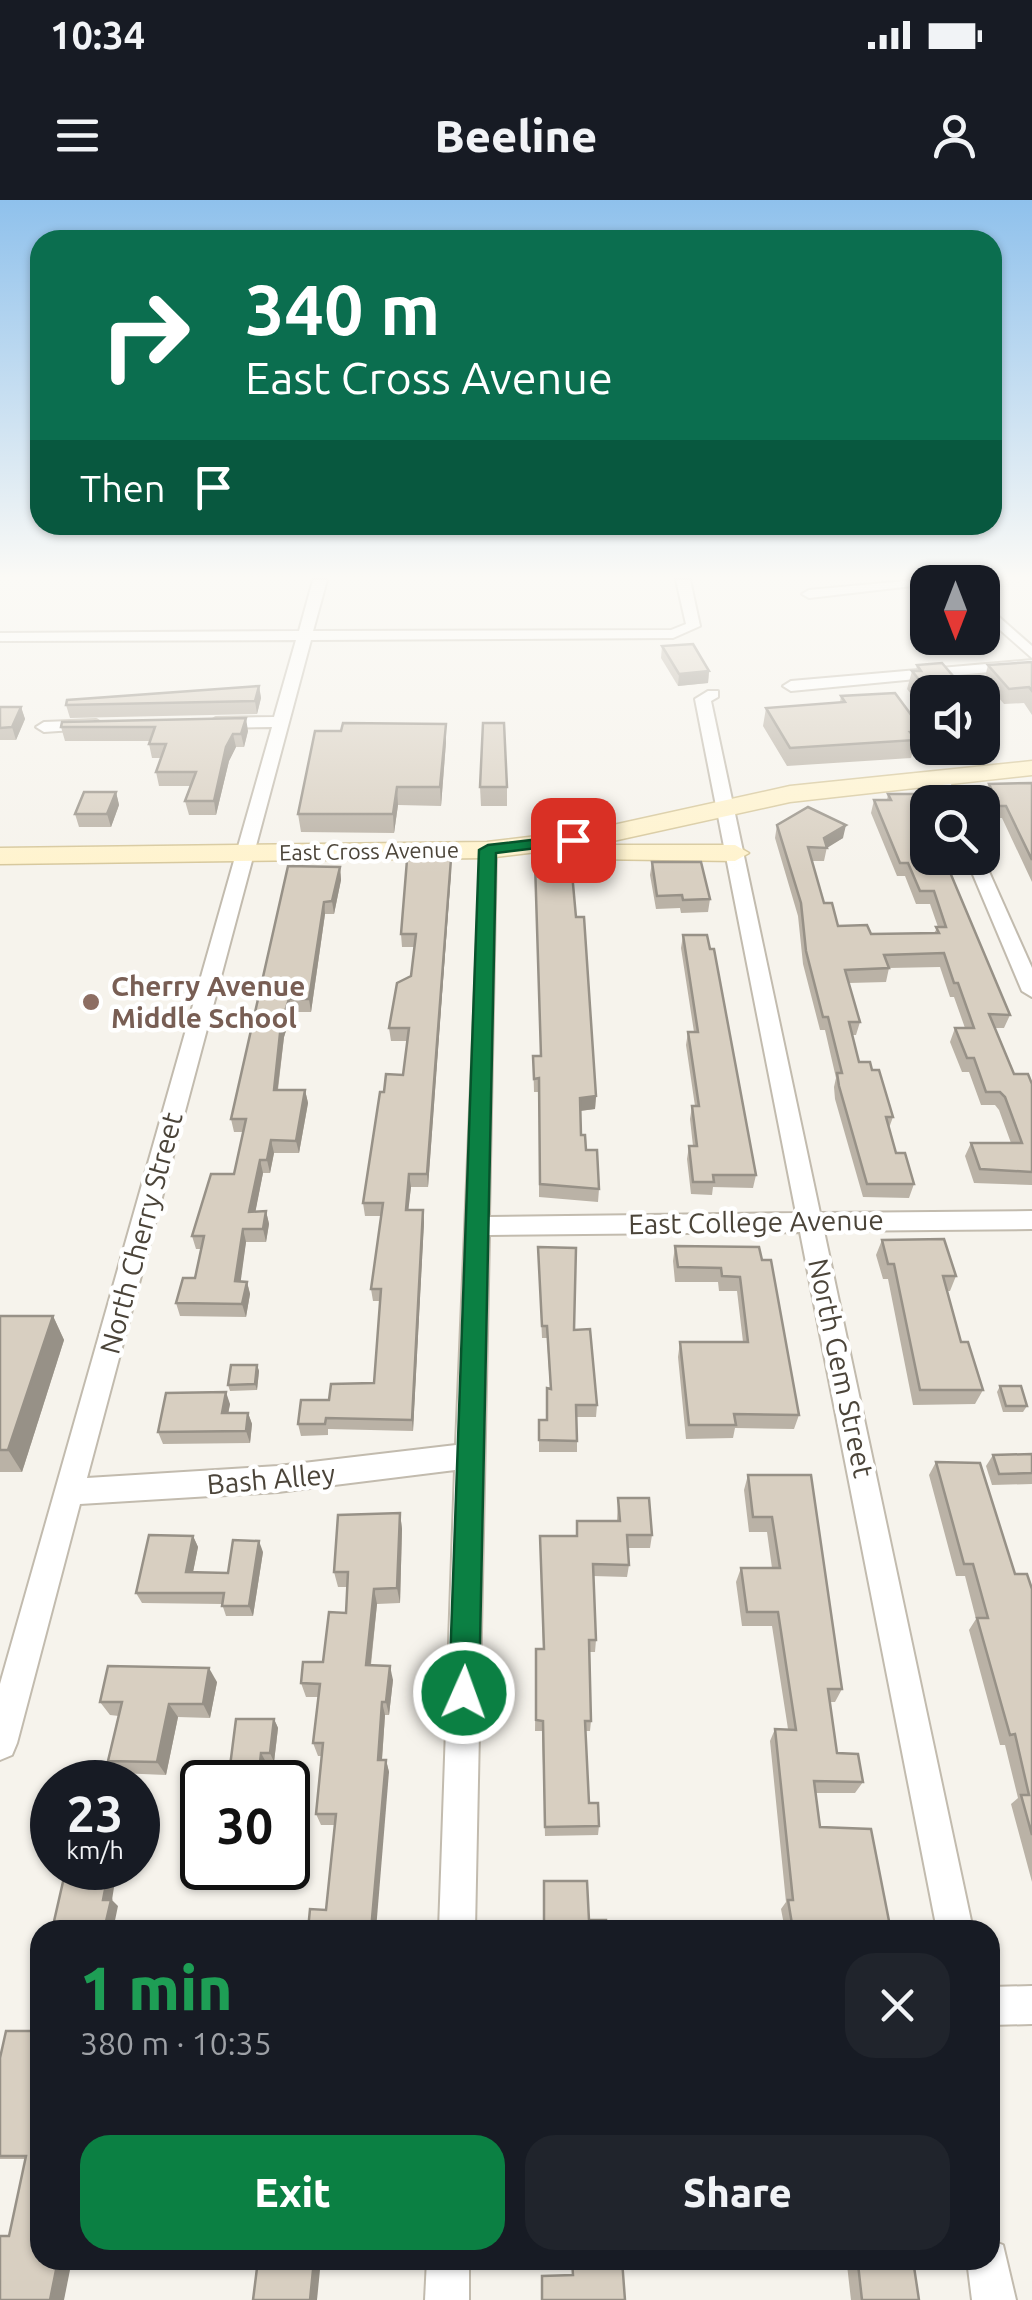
<!DOCTYPE html>
<meta charset="utf-8">
<style>
:root{--surface:#171b24;--page:#20242c;--text:#f1f3f6;--muted:#9ea1a6;--accent:#0b8043}
body{margin:0;font-family:Ubuntu,sans-serif;background:var(--page);color:var(--text);height:100vh;display:flex;flex-direction:column;font-size:38px;white-space:nowrap}
*{box-sizing:border-box;margin:0}
p{font-size:32px;color:var(--muted)}
.icon{flex:none;width:55px;height:55px;fill:none;stroke:currentColor;stroke-width:2;stroke-linecap:round;stroke-linejoin:round}
.map{position:relative;flex:1;overflow:hidden}
.drawer{position:absolute;left:30px;top:1720px;width:970px;height:350px;display:flex;flex-direction:column;background:var(--surface);border-radius:30px;box-shadow:0 2px 8px #0004}
.drawer>*{flex:none}
.top-card{position:absolute;left:30px;top:30px;width:972px;height:305px;border-radius:30px;box-shadow:0 2px 8px #0004;background:#0b6e4f;color:#fff;overflow:hidden}
.needle{width:65px;rotate:180deg}
.fabs{position:absolute;left:910px;top:365px;display:grid;gap:20px}
.fabs a{display:grid;place-items:center;width:90px;height:90px;border-radius:20px;background:var(--surface);box-shadow:0 2px 8px #0004;font-size:50px}
.speed{position:absolute;left:30px;top:1560px;display:flex;gap:20px;font-size:50px;font-weight:700;text-align:center}
.speed>*{display:grid;place-content:center;width:130px;height:130px;border-radius:50%;background:var(--surface);box-shadow:0 2px 8px #0004;line-height:1}
.speed small{font-size:25px;font-weight:400}
.speed .limit{border:5px solid #111;border-radius:15px;background:#fff;color:#111}
.pin{position:absolute;display:grid;place-items:center;width:85px;height:85px;color:#fff;margin:-42px;border-radius:20px;box-shadow:0 5px 15px #0006}
.me{position:absolute;width:110px;margin:-55px;rotate:2deg;stroke-linejoin:round;filter:drop-shadow(0 0 8px #0008)}
.turn{display:flex;align-items:center;gap:35px;height:210px;padding:0 50px;font-size:45px}
.turn .icon{width:130px;height:130px;stroke-width:2.5}
.turn b{display:block;font-size:70px;line-height:85px}
.then{display:flex;align-items:center;height:95px;padding:0 50px;background:#0003;gap:20px;font-size:38px}
.round{display:grid;place-items:center;flex:none;width:105px;height:105px;border-radius:30px;background:var(--page)}
.headline{display:flex;align-items:center;justify-content:space-between;height:170px;padding:0 50px}
h1{font-size:60px;font-weight:800;line-height:75px;color:#1e9e55}
.button{display:flex;gap:20px;margin-top:auto;padding:20px 50px}
.button a{flex:1;height:115px;border-radius:30px;background:var(--accent);color:#fff;font-size:40px;font-weight:800;line-height:115px;text-align:center}
.button a+a{background:var(--page);color:var(--text)}
.status{display:flex;justify-content:space-between;align-items:center;height:70px;padding:0 50px;background:var(--surface);direction:ltr}
.status svg{height:28px;fill:currentColor}
header{display:flex;justify-content:space-between;align-items:center;height:130px;padding:0 50px;background:var(--surface);font-size:45px;font-weight:800}
.map>svg:first-child{display:block}
.lines{fill:none;stroke-linecap:round;stroke-linejoin:round}
.street-casing{stroke:#c2bbae;stroke-width:4}
.secondary-casing{stroke:#d6c79b;stroke-width:3}
.street{fill:#fff;fill-rule:evenodd}
.secondary{fill:#fff3cd;fill-rule:evenodd}
.wall{fill:#bab2a6}
.shaded-wall{fill:#979187}
.building{fill:#d8cfc1;stroke:#979187;stroke-width:2.5}
.route{fill:#0b8043;stroke:#07532c;stroke-width:2.5}
.education-dot{fill:#8d6e63;stroke:#fff;stroke-width:4}
.labels{text-anchor:middle;stroke-width:9;stroke-linejoin:round;paint-order:stroke}
.far-street-label{font-size:22px;fill:#4b4439;stroke:#fff}
.education-label{font-size:28px;font-weight:bold;fill:#785e54;stroke:#fff;text-anchor:start}
.street-label{font-size:28px;fill:#4b4439;stroke:#fff}
</style>
<div class="status"><b>10:34</b><svg viewBox="0 0 49 12"><path d="M0 12V9h3v3zM5 12V6h3v6zM10 12V3h3v9zM15 12V0h3v12zM26 1h20v11H26zM47 4h2v5h-2z"/></svg></div>
<header><svg class="icon" aria-label="menu" viewBox="0 0 24 24"><path d="M4 6h16M4 12h16M4 18h16"/></svg>Beeline<svg class="icon" aria-label="person" viewBox="0 0 24 24"><circle cx="12" cy="8" r="4"/><path d="M4 21q1-7 8-7t8 7"/></svg></header>
<div class="map">
<svg width="1032" height="2100" viewBox="0 0 1032 2100">
<rect width="100%" height="100%" fill="#f6f3ec"/>
<g class="lines">
<defs>
<g id="street">
<polygon points="313,380 327,380 313,431 671,430 686,424 676,380 690,380 700,426 673,438 311,440 87,1278 278,1266 456,1245 481,646 496,650 489,1017 796,1013 695,499 708,491 718,491 718,497 711,501 820,1013 1032,1011 1032,1029 824,1031 973,1730 937,1730 800,1032 489,1035 475,1730 439,1730 455,1270 278,1292 80,1304 17,1543 12,1555 0,1560 0,1484 272,527 216,528 208,523 216,518 274,517 296,440 0,441 0,433 299,431"/>
<polygon points="916,380 964,380 809,398 802,394 809,390"/>
<polygon points="982,402 1032,446 1032,458 982,414"/>
<polygon points="1032,460 1032,468 791,491 783,486 791,481"/>
<polygon points="96,520 104,525 102,528 44,532 36,527 44,522"/>
<polygon points="934,573 946,573 959,602 943,602 932,577"/>
<polygon points="982,656 1032,768 1032,797 1022,791 966,658"/>
<polygon points="1032,1786 1032,1824 990,1825 990,1787"/>
<polygon points="990,2040 1003,2045 1016,2100 972,2100 967,2060 990,2060"/>
<polygon points="427,2060 469,2060 469,2100 425,2100"/>
</g>
<g id="secondary">
<polygon points="1032,561 1032,575 790,602 595,645 487,658 0,664 0,648 487,642 595,629 790,586"/>
<polygon points="600,645 735,645 749,653 735,661 590,659 586,653"/>
</g>
</defs>
<use href="#street" class="street-casing"/>
<use href="#secondary" class="secondary-casing"/>
<use href="#street" class="street"/>
<use href="#secondary" class="secondary"/>
</g>
<g class="wall">
<polygon points="662,446 709,471 708,483 678,486 661,458"/>
<polygon points="1032,462 1032,515 1024,503 1004,504 984,481 988,465"/>
<polygon points="917,465 966,491 966,492 928,492 928,512 925,512 907,489 912,471 916,471"/>
<polygon points="259,486 261,498 257,514 70,518 66,505"/>
<polygon points="841,496 923,531 918,549 913,550 911,558 787,566 763,526 766,508 840,502"/>
<polygon points="0,507 21,507 25,519 16,540 0,540"/>
<polygon points="62,522 248,531 244,547 236,547 229,561 216,615 189,615 185,601 191,586 159,586 156,572 161,558 152,558 149,544 150,541 65,541 61,527"/>
<polygon points="446,542 441,606 398,605 394,633 301,632 298,614"/>
<polygon points="1032,583 1032,682 1002,618 995,618 985,597 989,584"/>
<polygon points="480,587 507,587 507,606 481,606"/>
<polygon points="116,592 119,605 111,627 79,627 75,614"/>
<polygon points="888,594 1010,815 1004,828 995,828 1014,874 1032,884 1032,985 974,983 965,956 971,943 1011,943 999,910 995,905 981,905 969,872 962,872 950,842 955,828 965,828 954,797 950,797 940,767 889,768 886,782 849,783 860,822 856,835 852,835 859,862 872,870 893,917 889,928 896,953 914,984 909,998 863,997 835,899 834,887 836,878 825,830 820,830 803,764 798,716 775,638 777,625 843,638 827,647 824,661 812,661 824,703 838,726 871,734 934,733 938,727 930,704 916,704 905,676 897,676 871,613 874,600 887,600"/>
<polygon points="451,659 451,672 428,987 411,987 408,1010 423,1010 424,1022 413,1231 328,1229 328,1235 301,1236 298,1224 329,1200 374,1183 380,1101 373,1101 371,1089 382,1016 365,1016 363,1003 384,892 403,875 407,841 391,841 389,828 411,776 414,747 402,747 401,734"/>
<polygon points="652,662 710,699 708,712 681,713 680,708 656,709 650,675"/>
<polygon points="288,666 340,667 341,680 334,714 325,714 311,812 292,812 284,837 278,890 305,890 308,903 299,953 274,953 270,973 263,973 255,1012 266,1011 269,1024 266,1042 246,1042 240,1082 247,1082 250,1094 246,1117 180,1116 176,1103 195,1078 202,1049 196,1049 192,1036 234,974 243,932 234,932 231,919"/>
<polygon points="576,717 596,896 595,909 580,911 581,935 599,989 598,1002 539,997 539,892 534,892 533,856 540,856"/>
<polygon points="683,735 756,975 753,988 713,987 712,995 691,994 687,959 689,946 693,946 690,919 692,906 695,906 686,845 688,832 694,832 681,748"/>
<polygon points="882,1040 956,1076 950,1091 947,1091 961,1142 983,1190 975,1204 913,1205 888,1079 883,1079 876,1055"/>
<polygon points="675,1046 762,1060 799,1215 794,1229 735,1228 733,1238 686,1239 678,1157 680,1142 743,1142 737,1091 719,1091 718,1082 675,1082 673,1061"/>
<polygon points="538,1047 574,1130 597,1205 596,1217 577,1217 577,1252 539,1252 539,1220 547,1220 550,1188 547,1138 542,1138"/>
<polygon points="0,1116 53,1116 64,1140 22,1272 0,1272"/>
<polygon points="257,1165 259,1171 257,1190 230,1191 228,1185"/>
<polygon points="1000,1186 1027,1206 1023,1212 1003,1212 997,1192"/>
<polygon points="230,1204 228,1213 248,1213 252,1224 250,1243 163,1244 158,1232"/>
<polygon points="1032,1254 1032,1284 992,1285 986,1266 993,1255"/>
<polygon points="936,1262 1015,1374 1032,1389 1032,1682 1011,1604 1018,1598 1005,1545 1000,1545 969,1430 976,1419 965,1376 956,1376 929,1275"/>
<polygon points="748,1275 811,1275 842,1489 835,1502 830,1502 837,1553 863,1582 855,1593 815,1593 820,1627 890,1726 885,1730 785,1730 781,1709 786,1702 770,1541 775,1529 788,1529 772,1426 742,1426 736,1382 741,1368 772,1368 767,1332 749,1332 744,1290"/>
<polygon points="618,1298 652,1335 650,1348 628,1348 629,1365 627,1377 593,1376 596,1440 595,1452 590,1452 591,1521 590,1531 585,1531 589,1603 599,1626 598,1635 545,1636 542,1531 535,1531 536,1449 543,1449 540,1336 576,1336 577,1321 617,1321"/>
<polygon points="400,1313 402,1329 400,1403 377,1404 371,1465 393,1480 389,1515 385,1515 382,1560 386,1560 389,1572 326,1710 335,1625 321,1625 316,1614 322,1556 318,1556 313,1543 319,1497 306,1497 301,1483 323,1462 346,1413 347,1387 338,1387 334,1372"/>
<polygon points="193,1336 198,1347 193,1372 228,1373 263,1352 253,1416 226,1416 222,1404 142,1403 136,1393"/>
<polygon points="217,1482 210,1518 178,1517 166,1575 118,1573 108,1561 119,1516 110,1515 100,1502"/>
<polygon points="274,1519 278,1528 274,1562 266,1562 263,1582 228,1582"/>
<polygon points="37,1831 40,1832 40,2060 9,2036 25,1959 0,1959 0,1858"/>
<polygon points="796,2060 913,2060 919,2100 851,2100 847,2065 797,2065"/>
</g>
<g class="shaded-wall">
<polygon points="709,471 708,483 678,486 679,474"/>
<polygon points="259,486 261,498 257,514 255,501"/>
<polygon points="21,507 25,519 16,540 12,527"/>
<polygon points="246,518 248,531 244,547 241,534"/>
<polygon points="446,524 446,542 441,606 440,587"/>
<polygon points="233,534 236,547 229,561 216,615 214,601 226,547"/>
<polygon points="397,587 398,605 394,633 393,614"/>
<polygon points="116,592 119,605 111,627 107,614"/>
<polygon points="846,625 843,638 827,648 824,638"/>
<polygon points="451,659 451,672 428,987 427,974"/>
<polygon points="340,667 341,680 334,714 332,701"/>
<polygon points="324,702 325,714 311,812 309,799"/>
<polygon points="289,799 292,812 284,837 276,902 274,890 281,824"/>
<polygon points="305,890 308,903 299,953 296,941"/>
<polygon points="596,896 595,909 579,911 580,898"/>
<polygon points="271,940 274,953 270,973 267,960"/>
<polygon points="260,960 263,973 253,1024 249,1012"/>
<polygon points="409,974 411,987 407,1022 406,1010"/>
<polygon points="423,1010 424,1022 413,1231 412,1220"/>
<polygon points="266,1011 269,1024 266,1042 263,1029"/>
<polygon points="243,1029 246,1042 239,1094 235,1081"/>
<polygon points="247,1082 250,1094 246,1117 242,1104"/>
<polygon points="53,1116 64,1140 22,1272 8,1250"/>
<polygon points="257,1165 259,1171 257,1190 255,1184"/>
<polygon points="226,1192 230,1204 226,1225 222,1213"/>
<polygon points="248,1213 252,1224 250,1243 246,1231"/>
<polygon points="400,1313 402,1329 400,1403 397,1388"/>
<polygon points="193,1336 198,1347 191,1382 186,1372"/>
<polygon points="259,1341 263,1352 253,1416 249,1406"/>
<polygon points="374,1389 377,1404 369,1479 366,1465"/>
<polygon points="390,1466 393,1480 389,1515 386,1502"/>
<polygon points="209,1468 217,1482 210,1518 203,1504"/>
<polygon points="382,1502 385,1515 381,1572 378,1560"/>
<polygon points="169,1504 178,1517 166,1575 157,1562"/>
<polygon points="274,1519 278,1528 274,1562 270,1553"/>
<polygon points="261,1553 266,1562 263,1582 258,1582"/>
<polygon points="386,1560 389,1572 376,1730 371,1730"/>
<polygon points="108,1674 115,1681 112,1700 118,1706 113,1730 104,1730 103,1700"/>
<polygon points="37,1831 40,1832 40,1862 32,1858"/>
<polygon points="58,2060 72,2060 64,2100 50,2100"/>
<polygon points="314,2060 321,2060 317,2100 310,2100"/>
</g>
<g class="building">
<polygon points="693,444 709,471 679,474 662,446"/>
<polygon points="1032,462 1032,491 1029,487 1009,489 988,465"/>
<polygon points="942,463 966,491 929,492 912,471 921,471 917,465"/>
<polygon points="259,486 255,501 66,505 67,500"/>
<polygon points="895,493 923,531 910,532 916,540 790,548 766,508 845,502 841,496"/>
<polygon points="0,507 21,507 12,527 0,528"/>
<polygon points="246,518 241,534 233,534 226,547 214,601 185,601 196,572 156,572 166,544 149,544 155,527 61,527 62,522"/>
<polygon points="343,523 446,524 440,587 397,587 393,614 298,614 315,531 341,531"/>
<polygon points="483,523 504,523 507,587 480,587"/>
<polygon points="1032,583 1032,660 1006,606 999,606 989,584"/>
<polygon points="84,592 116,592 107,614 75,614"/>
<polygon points="888,594 918,594 928,617 928,658 944,658 1010,815 989,814 1014,874 1028,874 1032,884 1032,972 980,969 971,943 1022,943 1005,897 1000,892 986,892 974,858 967,858 955,828 974,828 958,783 954,783 944,753 884,755 889,768 845,770 860,822 849,822 859,862 870,862 872,870 879,870 893,917 886,917 896,953 905,953 914,984 867,984 839,886 837,873 842,873 828,817 823,817 806,751 801,703 777,625 808,607 846,625 824,638 827,648 808,647 824,703 832,703 838,726 867,725 871,734 939,733 936,727 946,727 934,691 920,691 908,663 900,663 874,600 891,600"/>
<polygon points="451,659 427,974 409,974 406,1010 423,1010 412,1220 326,1218 325,1224 298,1224 301,1200 329,1200 331,1184 374,1183 381,1089 371,1089 383,1003 363,1003 380,892 384,892 386,874 403,875 409,828 389,828 397,783 411,776 416,734 401,734 407,660"/>
<polygon points="535,662 571,662 576,717 584,717 596,896 580,898 581,935 585,935 586,950 597,950 599,989 540,984 539,878 534,879 533,856 541,856"/>
<polygon points="652,662 701,662 710,699 683,700 682,695 657,696"/>
<polygon points="288,666 340,667 332,701 324,702 309,799 289,799 281,824 274,890 305,890 296,941 271,940 267,960 260,960 249,1012 266,1011 263,1029 243,1029 235,1081 247,1082 242,1104 176,1103 183,1078 195,1078 204,1036 192,1036 211,974 234,974 246,919 231,919"/>
<polygon points="683,735 707,735 710,749 714,749 756,975 713,975 714,982 693,982 689,946 697,946 692,906 699,906 688,832 698,832"/>
<polygon points="944,1039 956,1076 943,1076 961,1142 968,1142 983,1190 920,1190 894,1064 888,1064 882,1040"/>
<polygon points="675,1046 759,1047 762,1060 771,1060 799,1215 734,1214 736,1225 689,1225 680,1142 748,1142 740,1077 722,1076 721,1068 678,1067"/>
<polygon points="538,1047 576,1048 574,1130 590,1129 597,1205 576,1205 577,1241 539,1240 539,1220 547,1220 547,1188 551,1189 547,1126 542,1126"/>
<polygon points="0,1116 53,1116 8,1250 0,1250"/>
<polygon points="231,1165 257,1165 255,1184 228,1185"/>
<polygon points="1000,1186 1021,1186 1027,1206 1006,1206"/>
<polygon points="226,1192 222,1213 248,1213 246,1231 158,1232 166,1193"/>
<polygon points="1032,1254 1032,1273 999,1274 993,1255"/>
<polygon points="936,1262 980,1263 1015,1374 1027,1374 1032,1389 1032,1635 1021,1595 1029,1595 1015,1534 1010,1535 977,1418 988,1418 973,1364 964,1364"/>
<polygon points="748,1275 811,1275 842,1489 828,1489 837,1553 858,1554 863,1582 814,1581 820,1627 871,1629 890,1726 865,1726 866,1730 793,1730 788,1700 793,1700 775,1529 796,1530 778,1412 747,1412 741,1368 780,1368 772,1317 753,1317"/>
<polygon points="618,1298 649,1298 652,1335 627,1335 629,1365 593,1364 596,1440 589,1440 591,1521 585,1521 589,1603 598,1603 599,1626 545,1627 543,1521 536,1520 536,1449 544,1449 540,1336 577,1336 577,1321 620,1321"/>
<polygon points="400,1313 397,1388 374,1389 366,1465 390,1466 386,1502 382,1502 378,1560 386,1560 371,1730 308,1730 310,1709 326,1710 336,1614 316,1614 323,1543 313,1543 320,1484 301,1483 303,1462 323,1462 329,1412 346,1413 348,1372 334,1372 338,1315"/>
<polygon points="149,1335 193,1336 186,1372 228,1373 233,1340 259,1341 249,1406 222,1406 224,1393 136,1393"/>
<polygon points="108,1466 209,1468 203,1504 169,1504 157,1562 108,1561 122,1502 100,1502"/>
<polygon points="236,1519 274,1519 270,1553 261,1553 258,1582 228,1582"/>
<polygon points="65,1673 108,1674 103,1700 111,1700 104,1730 52,1730"/>
<polygon points="544,1681 587,1681 589,1720 606,1720 606,1730 544,1730"/>
<polygon points="6,1831 37,1831 32,1858 40,1858 40,2060 58,2060 50,2100 0,2100 0,2036 9,2036 26,1956 0,1956 0,1858"/>
<polygon points="258,2060 314,2060 310,2100 253,2100"/>
<polygon points="572,2060 622,2060 625,2100 542,2100 542,2076 573,2075"/>
<polygon points="805,2060 913,2060 919,2100 862,2100 858,2064 806,2065"/>
</g>
<linearGradient id="sky" x2="0" y2="1"><stop stop-color="#8fc1ec"/><stop offset="0.56" stop-color="#fbfaf6"/><stop offset="1" stop-color="#fbfaf6" stop-opacity="0"/></linearGradient>
<rect width="1032" height="674" fill="url(#sky)"/>
<polygon class="route" points="573,635 579,636 579,643 496,653 479,1493 475,1504 464,1508 454,1504 449,1493 479,650 488,645"/>
<circle class="education-dot" cx="91" cy="802" r="10"/>
<g class="labels">
<g class="far-street-label">
<text transform="translate(369 651) rotate(-1)" y="8">East Cross Avenue</text>
</g>
<g class="education-label">
<text x="111" y="796">Cherry Avenue<tspan x="111" dy="32">Middle School</tspan></text>
</g>
<g class="street-label">
<text transform="translate(756 1022) rotate(-1)" y="10">East College Avenue</text>
<text transform="translate(141 1033) rotate(-75)" y="10">North Cherry Street</text>
<text transform="translate(841 1168) rotate(78)" y="10">North Gem Street</text>
<text transform="translate(271 1279) rotate(-5)" y="10">Bash Alley</text>
</g>
</g>
</svg>
<div class="fabs">
<a><svg class="needle" viewBox="-14 -14 28 28"><path d="M0-13l5 13h-10z" fill="#e53935"/><path d="M0 13l5-13h-10z" fill="#9ea1a6"/></svg></a>
<a><svg class="icon" aria-label="sound" viewBox="0 0 24 24"><path d="M4 9h4l5-4v14l-5-4H4zM17 9q2 3 0 6"/></svg></a>
<a><svg class="icon" aria-label="search" viewBox="0 0 24 24"><circle cx="10" cy="10" r="6"/><path d="M15 15l6 6"/></svg></a>
</div>
<div class="speed"><div>23<small>km/h</small></div><div class="limit">30</div></div>
<div class="pin" style="left:573px;top:640px;background:#d93025"><svg class="icon" aria-label="arrive" viewBox="0 0 24 24"><path d="M6 21V4h12l-3 4 3 4H6"/></svg></div>
<svg class="me" style="left:464px;top:1493px" viewBox="-20 -20 40 40"><circle r="17" fill="#0b8043" stroke="#fff" stroke-width="3"/><path d="M0-11L8 9 0 5-8 9z" fill="#fff"/></svg>
<div class="top-card">
<div class="turn"><svg class="icon" aria-label="right" viewBox="0 0 24 24"><path d="M7 20v-9h11M14 6l5 5-5 5"/></svg><div><b>340 m</b>East Cross Avenue</div></div>
<div class="then">Then<svg class="icon" aria-label="arrive" viewBox="0 0 24 24"><path d="M6 21V4h12l-3 4 3 4H6"/></svg></div>
</div>
<section class="drawer">
<div class="headline"><div><h1>1 min</h1><p>380 m · 10:35</p></div><a class="round"><svg class="icon" aria-label="close" viewBox="0 0 24 24"><path d="M6 6l12 12M18 6L6 18"/></svg></a></div>
<div class="button"><a>Exit</a><a>Share</a></div>
</section>
</div>
